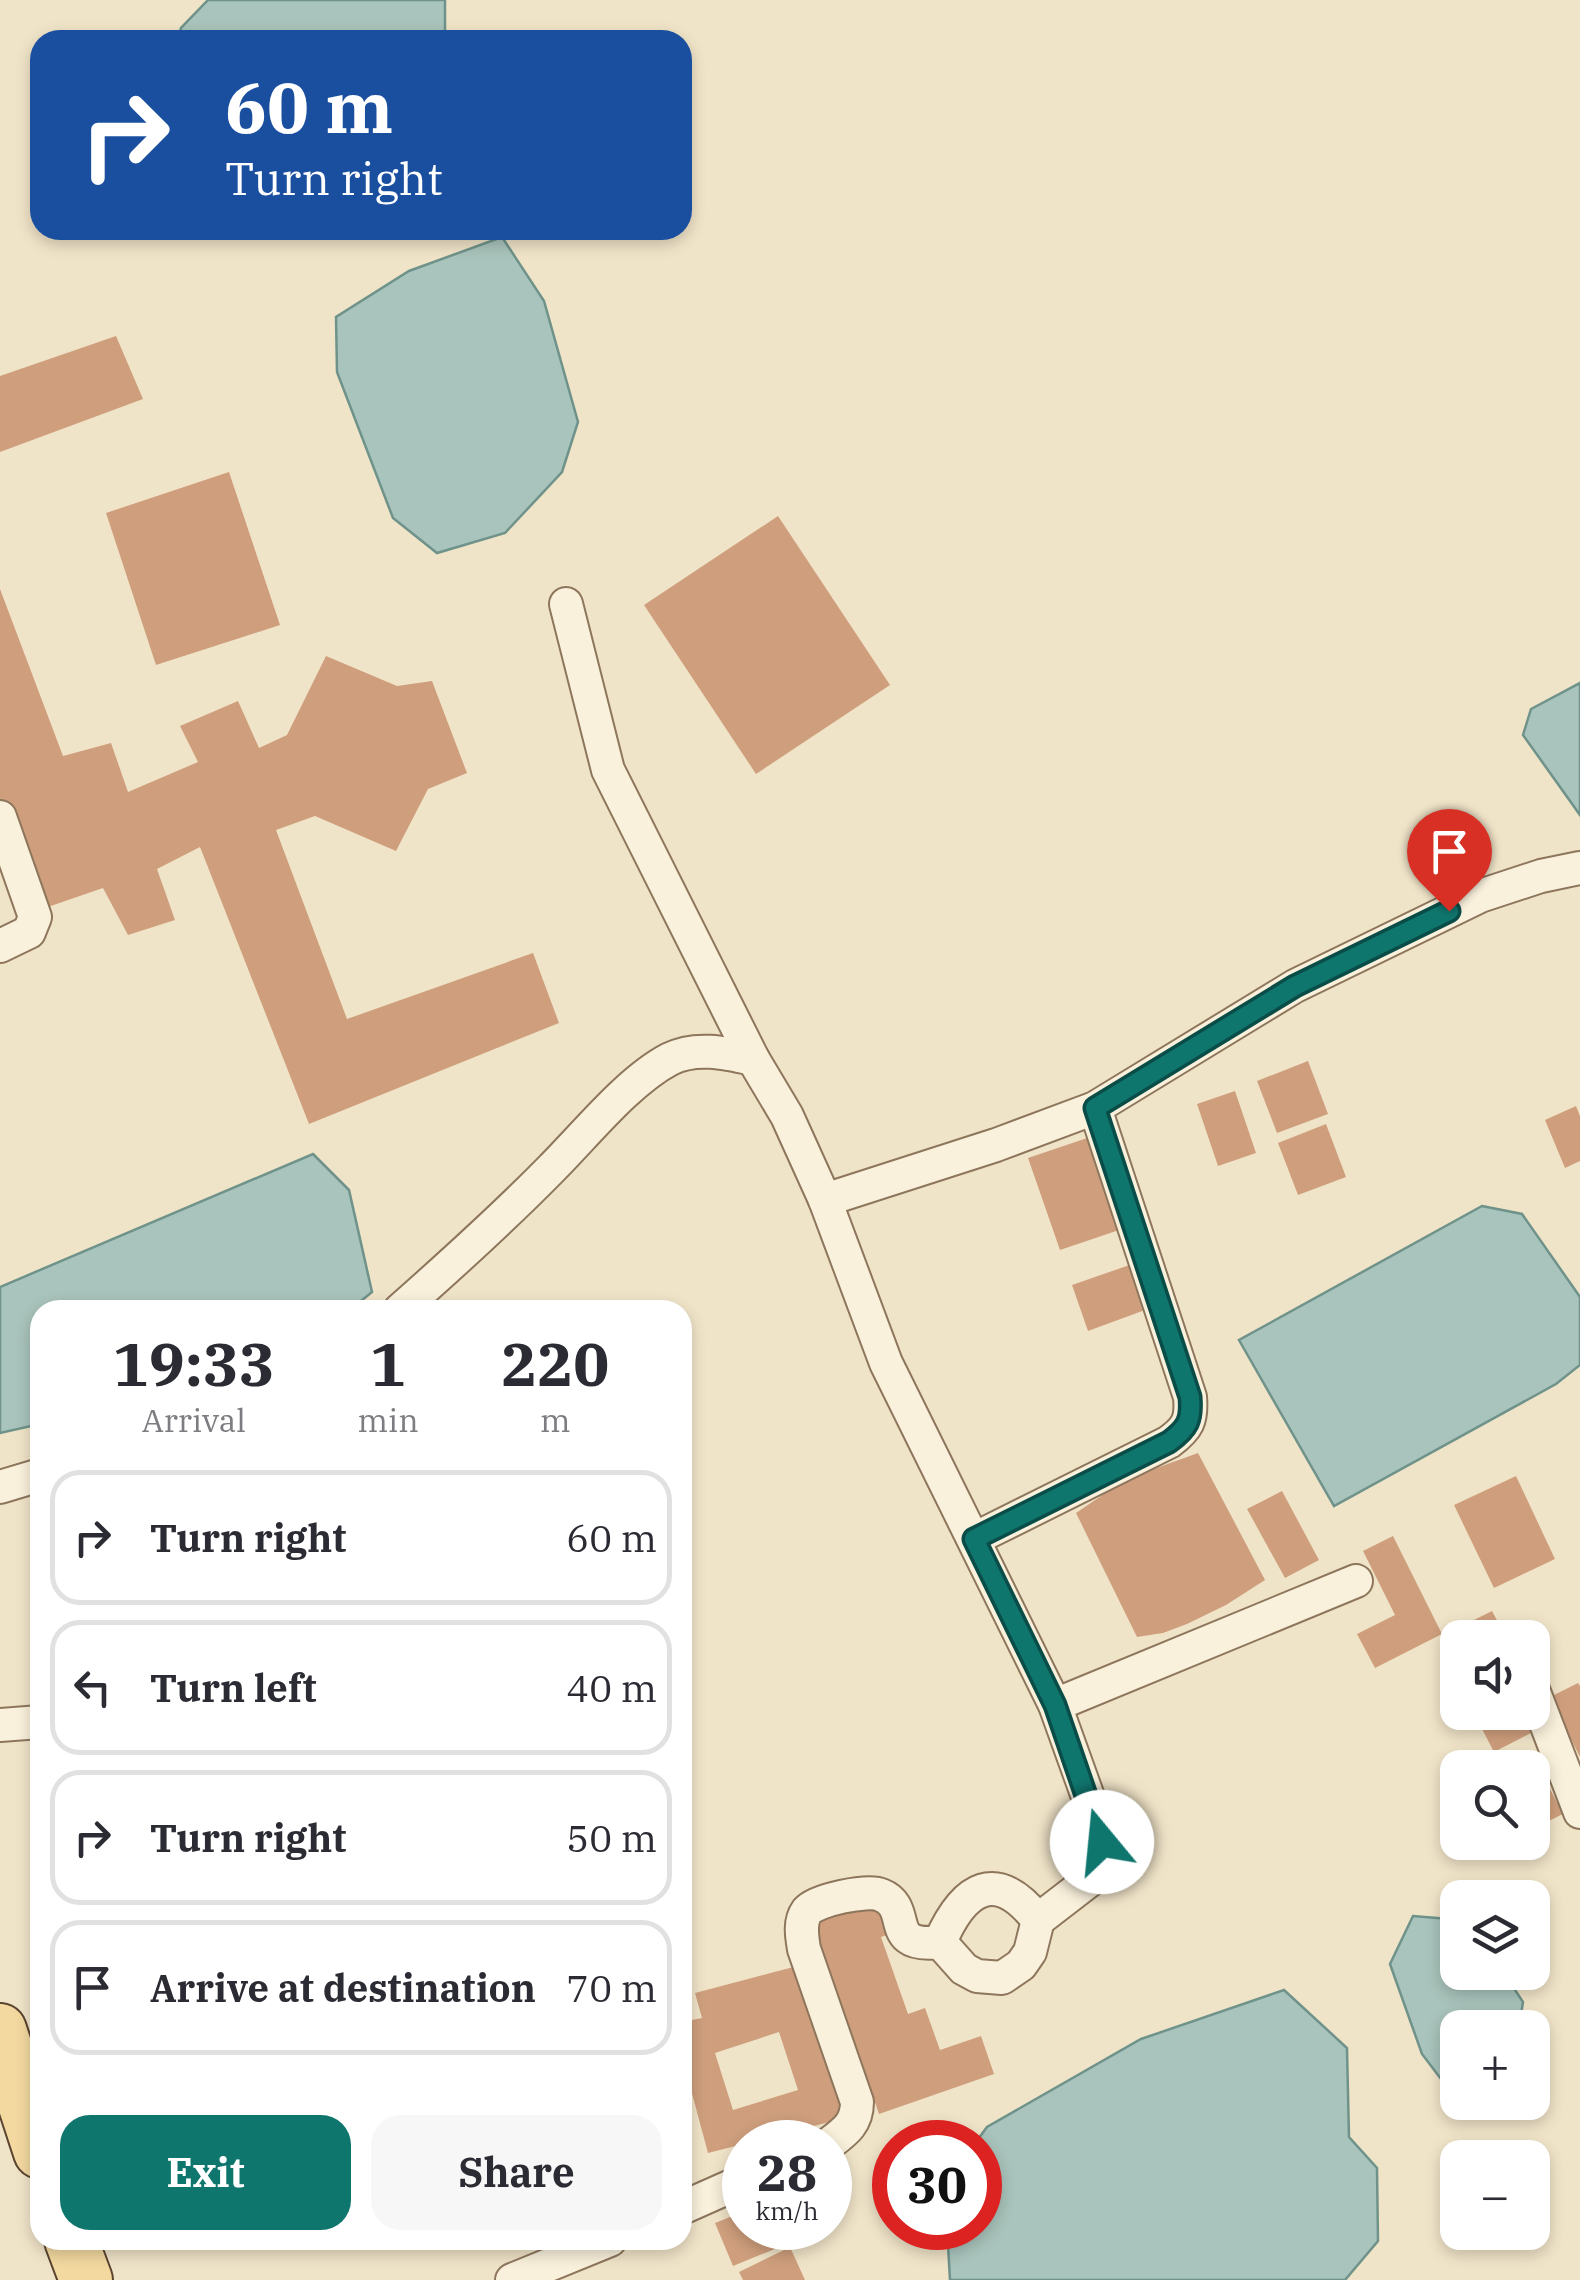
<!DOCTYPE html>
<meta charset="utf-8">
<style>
:root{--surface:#fff;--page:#f7f7f7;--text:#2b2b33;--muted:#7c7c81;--line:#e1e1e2;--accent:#0f766e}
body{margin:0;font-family:"IBM Plex Serif",serif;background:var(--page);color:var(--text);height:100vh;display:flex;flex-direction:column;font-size:38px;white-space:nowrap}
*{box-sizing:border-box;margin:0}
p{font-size:32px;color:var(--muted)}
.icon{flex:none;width:55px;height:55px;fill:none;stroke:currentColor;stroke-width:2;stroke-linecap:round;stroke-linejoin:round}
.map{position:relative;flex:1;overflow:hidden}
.side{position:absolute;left:30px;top:1300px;width:662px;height:950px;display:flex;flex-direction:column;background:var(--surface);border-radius:30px;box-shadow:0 5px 15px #0003}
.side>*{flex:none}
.hud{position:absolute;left:30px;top:30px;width:662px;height:210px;border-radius:30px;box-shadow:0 5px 15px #0003;background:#1a4fa0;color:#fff;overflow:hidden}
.tools{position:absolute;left:1440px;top:1620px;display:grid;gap:20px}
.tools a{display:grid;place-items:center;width:110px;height:110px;border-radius:20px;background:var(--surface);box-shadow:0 5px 15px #0003;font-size:50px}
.speed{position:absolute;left:722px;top:2120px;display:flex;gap:20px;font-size:50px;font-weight:700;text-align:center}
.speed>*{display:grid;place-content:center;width:130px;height:130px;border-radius:50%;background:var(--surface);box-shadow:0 5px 15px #0003;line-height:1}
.speed small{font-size:25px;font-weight:400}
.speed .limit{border:15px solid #d22;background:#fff;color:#111}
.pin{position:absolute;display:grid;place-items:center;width:85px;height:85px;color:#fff;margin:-102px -42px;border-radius:50% 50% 50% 0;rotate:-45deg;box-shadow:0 0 10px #0007}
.pin .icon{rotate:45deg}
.me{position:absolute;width:110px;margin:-55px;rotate:343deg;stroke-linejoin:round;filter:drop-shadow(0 0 8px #0008)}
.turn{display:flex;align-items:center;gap:35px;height:210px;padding:0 30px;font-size:45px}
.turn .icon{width:130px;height:130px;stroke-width:2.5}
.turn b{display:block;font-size:70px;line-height:85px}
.eta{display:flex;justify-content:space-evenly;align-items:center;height:170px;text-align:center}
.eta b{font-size:60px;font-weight:800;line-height:70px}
.primary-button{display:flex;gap:20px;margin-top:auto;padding:20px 30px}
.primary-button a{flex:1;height:115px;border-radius:30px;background:var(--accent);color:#fff;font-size:40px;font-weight:800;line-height:115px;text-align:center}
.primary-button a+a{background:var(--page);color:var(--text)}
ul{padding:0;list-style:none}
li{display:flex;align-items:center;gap:30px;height:135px;margin:0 20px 15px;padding:0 10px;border:5px solid var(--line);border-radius:30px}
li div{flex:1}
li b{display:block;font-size:38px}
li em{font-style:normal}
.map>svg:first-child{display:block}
.water{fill:#a9c4bc;stroke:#6f938a;stroke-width:2.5}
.building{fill:#cf9f7d;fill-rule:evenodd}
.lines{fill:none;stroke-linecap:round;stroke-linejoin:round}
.street-casing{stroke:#8d765c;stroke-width:36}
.primary-casing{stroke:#5b4430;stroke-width:56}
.street{stroke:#faf1dc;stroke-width:32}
.primary{stroke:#f3d9a0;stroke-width:52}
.route-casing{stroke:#0a4d48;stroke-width:25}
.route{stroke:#0f766e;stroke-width:18}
</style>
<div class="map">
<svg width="1580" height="2280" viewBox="0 0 1580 2280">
<rect width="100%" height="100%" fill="#f0e4c8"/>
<g class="water">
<polygon points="208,0 445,0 445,40 178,40 181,28"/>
<polygon points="502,237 544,301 578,422 562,472 505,533 437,553 393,518 337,372 336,317 409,271"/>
<polygon points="1580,683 1580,815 1523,735 1531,709"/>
<polygon points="313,1154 349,1190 372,1292 350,1310 40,1310 40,1424 0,1433 0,1287"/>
<polygon points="1482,1206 1522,1214 1580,1297 1580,1365 1556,1384 1334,1506 1239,1340"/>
<polygon points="1413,1916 1449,1919 1457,1926 1458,1972 1504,1973 1523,2002 1519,2027 1458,2028 1457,2100 1422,2054 1390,1964"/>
<polygon points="1284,1990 1347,2048 1349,2137 1377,2168 1378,2241 1345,2280 950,2280 947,2228 980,2228 980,2142 976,2142 987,2127 1141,2039"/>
</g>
<g class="building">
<polygon points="116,336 143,399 0,452 0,376"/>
<polygon points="229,472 280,625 156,665 106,513"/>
<polygon points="778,516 890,685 756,774 644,605"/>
<polygon points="0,589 63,756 111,743 128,792 198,762 180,726 238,701 259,748 287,735 326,656 397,686 432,681 467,773 428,789 396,851 315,816 276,830 347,1019 533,953 559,1023 309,1124 200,847 157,869 175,920 128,935 103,888 42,909 0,799"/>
<polygon points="1308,1061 1328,1114 1277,1133 1257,1081"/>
<polygon points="1235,1091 1256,1153 1218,1166 1197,1104"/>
<polygon points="1576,1106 1580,1116 1580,1161 1565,1168 1545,1120"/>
<polygon points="1326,1124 1346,1177 1298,1195 1278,1143"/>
<polygon points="1096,1135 1128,1227 1060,1250 1028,1158"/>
<polygon points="1141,1261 1156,1306 1088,1331 1072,1285"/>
<polygon points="1198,1453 1265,1580 1226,1605 1187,1624 1163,1633 1137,1637 1076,1513 1126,1479"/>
<polygon points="1516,1476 1555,1559 1494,1588 1454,1505"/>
<polygon points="1282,1491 1319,1560 1285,1578 1247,1509"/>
<polygon points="1393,1536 1442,1634 1375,1668 1357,1634 1395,1615 1363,1551"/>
<polygon points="1492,1611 1506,1637 1460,1638 1456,1629"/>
<polygon points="1578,1683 1580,1686 1580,1757 1550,1697"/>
<polygon points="1510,1712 1524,1712 1533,1732 1494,1752 1481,1727"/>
<polygon points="1534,1758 1563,1814 1532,1829 1532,1768 1517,1768"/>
<polygon points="880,1898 893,1933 881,1937 908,2014 925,2008 940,2050 981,2036 994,2074 879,2114 812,1921"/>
<path d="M805,1964L845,2118L708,2153L682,2056V2022L702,2018L695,1993ZM779,2032L798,2090L733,2110L715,2053Z"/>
<polygon points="745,2211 745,2228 781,2228 787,2244 733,2266 715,2223"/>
<polygon points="790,2247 805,2280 743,2280 739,2272"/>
</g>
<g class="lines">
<defs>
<g id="street">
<polyline points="566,604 608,770 753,1059 787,1116 825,1200 886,1363 1055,1705 1097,1822 1103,1861 1099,1873 1038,1920 1030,1952 1021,1965 1002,1978 977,1976 964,1969 940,1942"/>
<polyline points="0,817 35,917 29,932 0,946"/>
<polyline points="825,1200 996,1145 1095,1108 1295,986 1480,896 1541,876 1580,868"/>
<path d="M400,1310C452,1264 503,1218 552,1168C586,1134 628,1081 670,1059C696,1046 726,1053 753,1059"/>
<polyline points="0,1487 40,1475"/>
<path d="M974,1539L1169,1442C1188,1428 1192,1420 1190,1397L1095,1108"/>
<polyline points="1532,1687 1580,1812"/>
<polyline points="1055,1705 1356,1581"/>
<polyline points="0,1725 40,1722"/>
<path d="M830,2143C846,2131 857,2123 857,2102L804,1949C802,1937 799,1922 807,1911C816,1900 868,1889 881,1895C914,1908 882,1949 940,1942C964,1887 996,1867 1038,1920"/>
<polyline points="682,2208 745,2180"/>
<polyline points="512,2280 610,2240"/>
</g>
<g id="primary">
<polyline points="0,2030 40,2152"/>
<polyline points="71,2240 86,2280"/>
</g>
</defs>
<use href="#street" class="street-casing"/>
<use href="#primary" class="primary-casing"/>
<use href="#street" class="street"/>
<use href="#primary" class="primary"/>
</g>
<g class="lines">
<defs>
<path id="route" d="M1102,1842L1055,1705L974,1539L1169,1442C1188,1428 1192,1420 1190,1397L1095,1108L1295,986L1449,911"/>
</defs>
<use href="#route" class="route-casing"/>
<use href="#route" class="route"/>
</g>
</svg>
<div class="tools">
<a><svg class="icon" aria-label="sound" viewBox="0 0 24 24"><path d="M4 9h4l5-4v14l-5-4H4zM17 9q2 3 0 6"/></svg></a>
<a><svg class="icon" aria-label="search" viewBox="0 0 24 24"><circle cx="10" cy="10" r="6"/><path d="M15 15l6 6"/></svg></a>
<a><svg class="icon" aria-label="layers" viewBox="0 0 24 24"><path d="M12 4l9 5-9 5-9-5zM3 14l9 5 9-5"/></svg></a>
<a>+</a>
<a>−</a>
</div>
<div class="speed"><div>28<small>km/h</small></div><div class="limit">30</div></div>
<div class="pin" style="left:1449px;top:911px;background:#d93025"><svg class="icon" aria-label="arrive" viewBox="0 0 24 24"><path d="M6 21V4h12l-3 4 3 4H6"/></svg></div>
<svg class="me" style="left:1102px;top:1842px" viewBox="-20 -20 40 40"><circle r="19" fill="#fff"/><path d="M0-13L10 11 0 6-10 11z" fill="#0f766e"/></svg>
<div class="hud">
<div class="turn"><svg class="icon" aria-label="right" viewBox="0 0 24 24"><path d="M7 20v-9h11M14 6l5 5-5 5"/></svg><div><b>60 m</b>Turn right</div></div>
</div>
<section class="side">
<div class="eta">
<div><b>19:33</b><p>Arrival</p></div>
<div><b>1</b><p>min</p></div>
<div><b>220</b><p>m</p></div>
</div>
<ul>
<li><svg class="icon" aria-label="right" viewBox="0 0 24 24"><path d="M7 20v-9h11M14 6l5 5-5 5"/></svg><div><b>Turn right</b></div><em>60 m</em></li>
<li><svg class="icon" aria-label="left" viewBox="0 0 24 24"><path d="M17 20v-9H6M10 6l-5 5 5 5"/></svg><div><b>Turn left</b></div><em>40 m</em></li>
<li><svg class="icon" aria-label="right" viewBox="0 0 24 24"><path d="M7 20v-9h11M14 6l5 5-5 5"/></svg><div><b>Turn right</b></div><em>50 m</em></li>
<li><svg class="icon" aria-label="arrive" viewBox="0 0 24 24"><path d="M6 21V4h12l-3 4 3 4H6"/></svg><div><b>Arrive at destination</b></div><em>70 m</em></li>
</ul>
<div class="primary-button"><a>Exit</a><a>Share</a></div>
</section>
</div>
